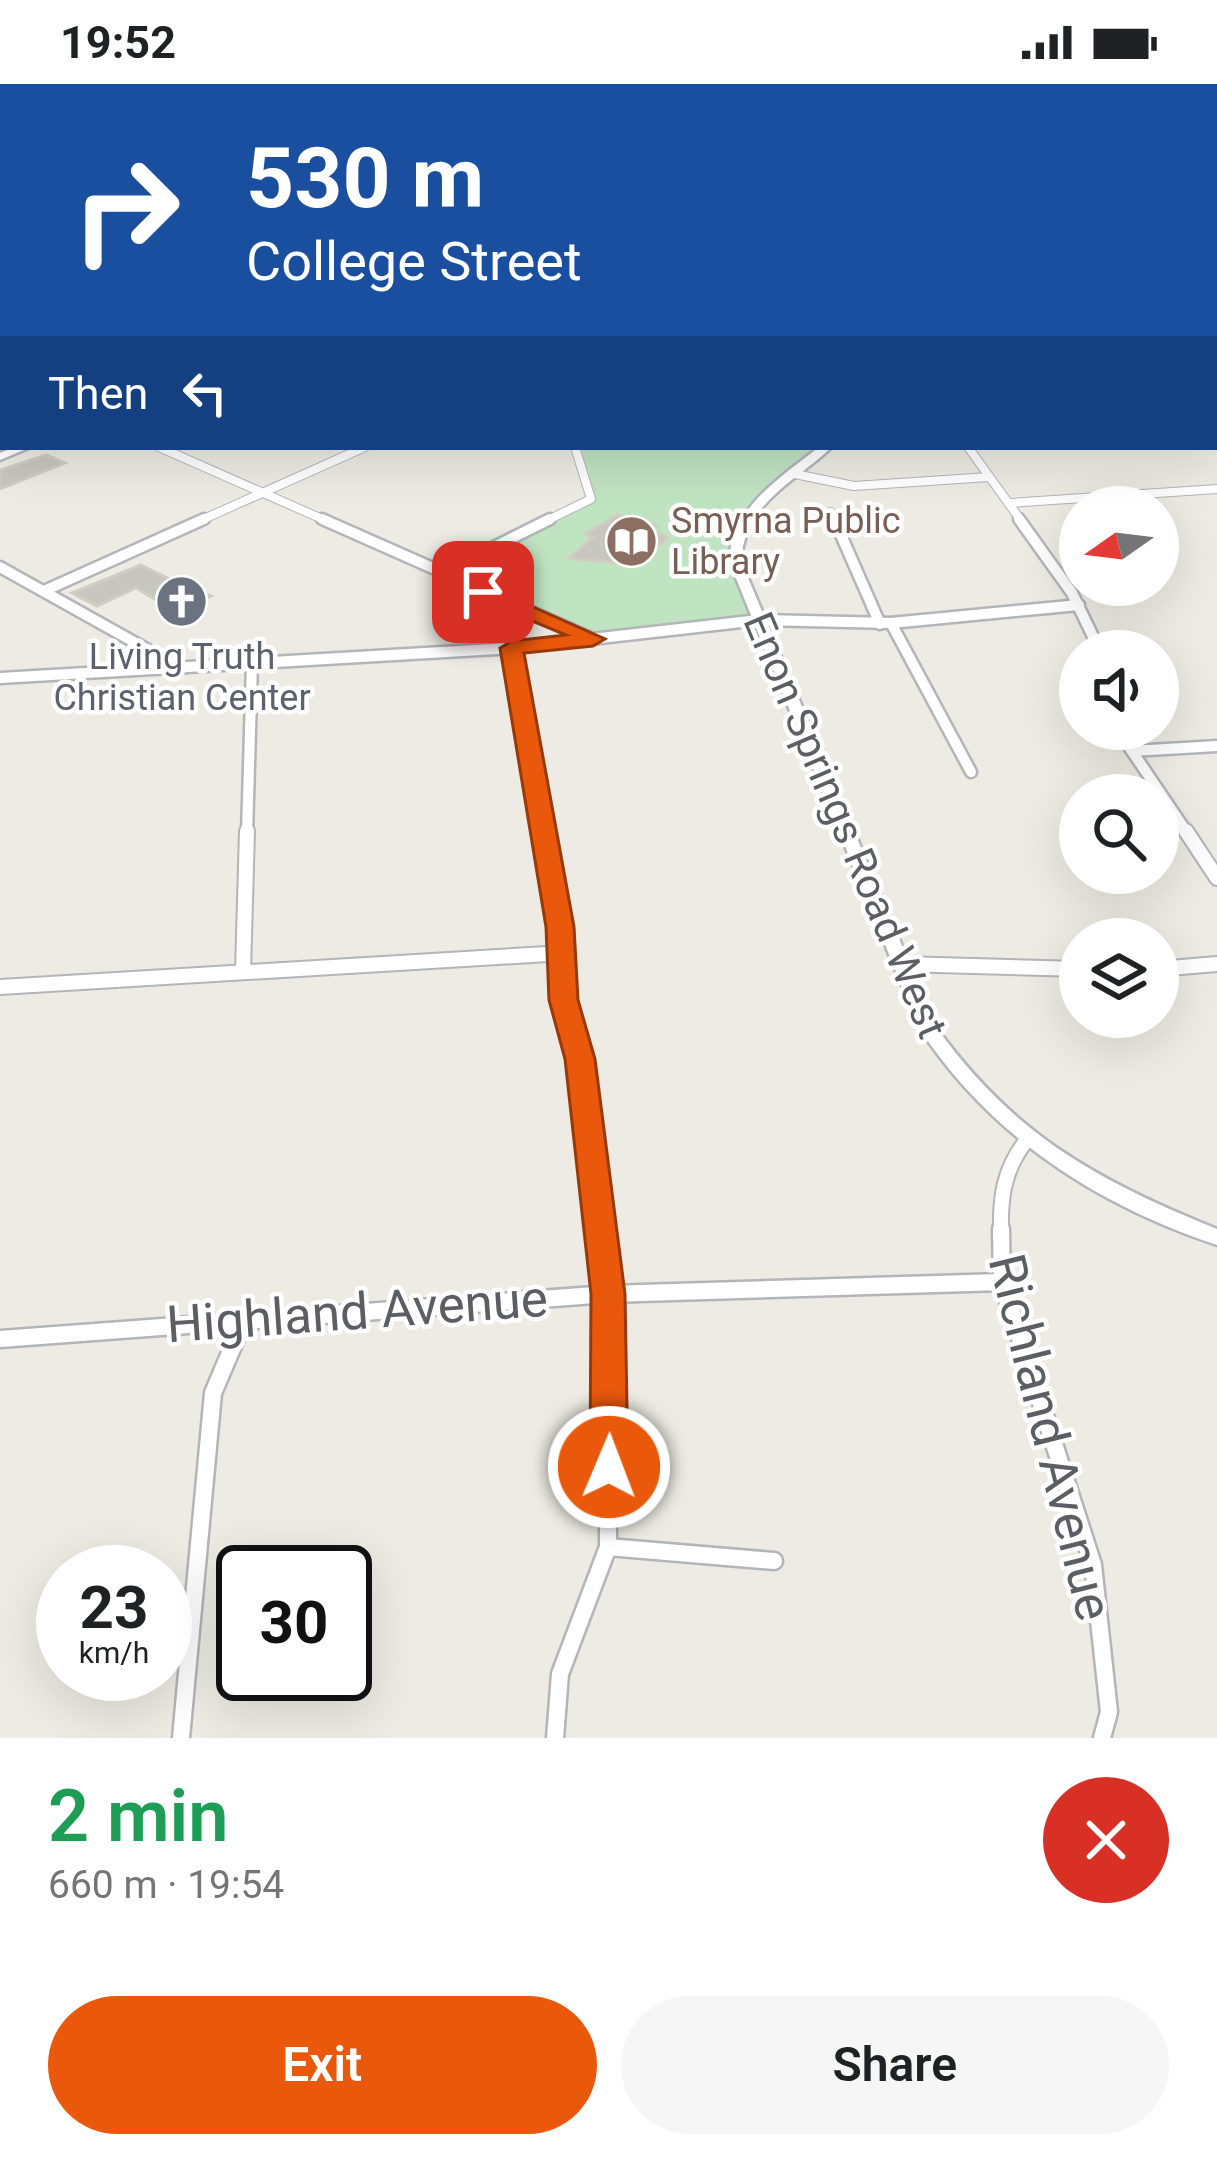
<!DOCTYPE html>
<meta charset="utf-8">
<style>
:root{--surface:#fff;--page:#f6f6f6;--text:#202124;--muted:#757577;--accent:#ea580c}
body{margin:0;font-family:Roboto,sans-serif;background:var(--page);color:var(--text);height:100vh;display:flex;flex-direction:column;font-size:45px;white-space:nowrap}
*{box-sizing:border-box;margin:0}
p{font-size:39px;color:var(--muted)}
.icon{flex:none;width:66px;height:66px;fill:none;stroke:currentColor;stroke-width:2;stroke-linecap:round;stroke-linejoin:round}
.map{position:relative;height:1654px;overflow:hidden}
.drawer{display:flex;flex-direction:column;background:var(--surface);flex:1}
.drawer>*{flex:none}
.banner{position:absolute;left:0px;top:0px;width:1218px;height:366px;box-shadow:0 12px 48px #0002;background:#1a4fa0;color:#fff;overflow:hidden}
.needle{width:78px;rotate:256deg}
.fabs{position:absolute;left:1059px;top:402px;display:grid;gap:24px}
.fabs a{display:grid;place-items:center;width:120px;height:120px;border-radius:50%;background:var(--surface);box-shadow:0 12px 48px #0002;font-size:60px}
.speed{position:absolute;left:36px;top:1461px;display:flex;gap:24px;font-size:60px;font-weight:700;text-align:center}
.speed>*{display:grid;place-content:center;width:156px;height:156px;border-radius:50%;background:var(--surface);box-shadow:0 12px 48px #0002;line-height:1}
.speed small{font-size:30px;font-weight:400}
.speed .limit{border:6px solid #111;border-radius:18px;background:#fff;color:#111}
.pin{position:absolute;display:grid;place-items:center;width:102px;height:102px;color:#fff;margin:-51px;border-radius:24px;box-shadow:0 6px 18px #0006}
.me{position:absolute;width:132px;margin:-66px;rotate:1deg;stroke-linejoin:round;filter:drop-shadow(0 0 9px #0008)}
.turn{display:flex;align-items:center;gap:42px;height:252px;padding:0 48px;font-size:54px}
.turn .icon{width:156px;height:156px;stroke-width:2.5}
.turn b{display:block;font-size:84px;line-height:102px}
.then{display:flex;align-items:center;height:114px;padding:0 48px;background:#0003;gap:24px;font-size:45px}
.round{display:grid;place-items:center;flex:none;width:126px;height:126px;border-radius:63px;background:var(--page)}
.overview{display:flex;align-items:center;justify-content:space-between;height:204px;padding:0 48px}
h1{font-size:72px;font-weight:600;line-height:90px;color:#1e9e55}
.primary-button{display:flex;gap:24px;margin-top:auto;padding:24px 48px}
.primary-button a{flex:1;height:138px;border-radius:72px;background:var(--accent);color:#fff;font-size:48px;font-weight:600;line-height:138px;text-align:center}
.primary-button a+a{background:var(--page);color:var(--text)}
.status{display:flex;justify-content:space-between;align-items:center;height:84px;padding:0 60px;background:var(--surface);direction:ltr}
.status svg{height:33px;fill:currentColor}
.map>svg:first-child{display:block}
.green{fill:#c0e3c2}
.building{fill:#c8c6c0;stroke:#d1cdc2;stroke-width:3}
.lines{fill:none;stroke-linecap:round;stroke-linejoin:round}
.street-far4-casing{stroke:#b3b5b9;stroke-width:9}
.street-far3-casing{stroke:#b3b5b9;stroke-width:10}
.street-far2-casing{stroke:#b3b5b9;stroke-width:15}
.street-far1-casing{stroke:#b3b5b9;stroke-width:18}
.street-casing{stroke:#b3b5b9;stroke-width:21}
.secondary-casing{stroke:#b2b5ba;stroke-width:5}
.primary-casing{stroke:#e9c95f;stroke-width:4}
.street-far4{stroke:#fff;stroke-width:6}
.street-far3{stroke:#fff;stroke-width:8}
.street-far2{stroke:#fff;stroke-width:10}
.street-far1{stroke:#fff;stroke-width:14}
.street{stroke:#fff;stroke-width:16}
.secondary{fill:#fff;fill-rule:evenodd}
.primary{fill:#faf1aa;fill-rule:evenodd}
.rail-casing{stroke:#b3b4b4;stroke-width:6}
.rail{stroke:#fff;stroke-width:3;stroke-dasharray:8;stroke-linecap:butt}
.route{fill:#ea580c;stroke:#983908;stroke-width:3}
.labels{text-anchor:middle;stroke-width:9;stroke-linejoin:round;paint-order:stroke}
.far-education-label{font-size:36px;fill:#785e54;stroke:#fff;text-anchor:start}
.far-worship-label{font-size:36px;fill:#5b616d;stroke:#fff}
.street-label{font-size:42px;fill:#5b5e63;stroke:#fff}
.near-street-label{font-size:51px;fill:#5b5e63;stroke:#fff}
</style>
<div class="status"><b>19:52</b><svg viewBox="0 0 49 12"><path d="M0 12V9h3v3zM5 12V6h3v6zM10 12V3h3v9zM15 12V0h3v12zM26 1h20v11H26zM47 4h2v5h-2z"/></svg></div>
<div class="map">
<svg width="1217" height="1654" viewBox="0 0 1217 1654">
<rect width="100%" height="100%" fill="#edebe3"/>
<polygon class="green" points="575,363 826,363 750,430 734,465 759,536 593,555 440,490 591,415"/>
<g class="building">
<polygon points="46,371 65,379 0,405 0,386"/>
<polygon points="617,431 656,442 650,445 668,454 635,481 569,474 593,453 585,450"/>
<polygon points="141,481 194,507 211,512 178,529 136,504 97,522 72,509"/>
</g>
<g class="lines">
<defs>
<polyline id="street-far4" points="520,3 532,0"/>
<g id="street-far3">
<polyline points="159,363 329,438"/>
<polyline points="968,363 1022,438"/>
<polyline points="795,390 854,402 989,393"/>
<polyline points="1009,419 1217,405"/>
<polyline points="831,428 835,438"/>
<polyline points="197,438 365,363"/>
<polyline points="544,438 591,415 575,363"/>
</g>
<g id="street-far2">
<polyline points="322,435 591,554"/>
<polyline points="834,435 880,540"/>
<polyline points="1019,435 1072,509 1100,567"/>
<polyline points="0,483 177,582"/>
<polyline points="440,490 550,435"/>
<polyline points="46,506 204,435"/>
<polyline points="891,539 971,688"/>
<polyline points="512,564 544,750"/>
<polyline points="0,594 512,564 759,536 891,539 1079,521"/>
<polyline points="1117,645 1188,750"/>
<polyline points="1132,667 1217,662"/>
<polyline points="247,750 252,579"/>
</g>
<g id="street-far1">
<polyline points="544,747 560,843 563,916 580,975 601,1148"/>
<polyline points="1186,747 1217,794"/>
<polyline points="901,880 1080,885"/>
<polyline points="1158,885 1217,880"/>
<polyline points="243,887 247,747"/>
<polyline points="0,903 564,869"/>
<path d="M1001,1148C1000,1113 1004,1085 1026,1057"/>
</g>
<g id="street">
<polyline points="1001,1145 1002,1198 1093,1481 1109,1628 1102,1654"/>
<polyline points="0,1255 608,1210 1002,1198"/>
<polyline points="608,1463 774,1477"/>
<polyline points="181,1654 213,1309 245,1234"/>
<polyline points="555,1654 560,1590 608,1463 608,1210 600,1145"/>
</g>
<g id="secondary">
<polygon points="683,0 691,0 693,3 685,3"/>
<rect x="1215" y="233" width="2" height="6"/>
<polygon points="15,363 31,363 0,376 0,369"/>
<path d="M819,363H832C794,399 745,418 741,477L936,943C1015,1052 1095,1095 1217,1145V1161C1095,1120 990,1052 919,944L729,477C732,423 780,394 819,363Z"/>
</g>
<polygon id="primary" points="3,298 3,306 0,307 0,299"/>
</defs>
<use href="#street-far4" class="street-far4-casing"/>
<use href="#street-far3" class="street-far3-casing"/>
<use href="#street-far2" class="street-far2-casing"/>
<use href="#street-far1" class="street-far1-casing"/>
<use href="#street" class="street-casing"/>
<use href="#secondary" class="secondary-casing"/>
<use href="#primary" class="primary-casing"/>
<use href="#street-far4" class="street-far4"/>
<use href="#street-far3" class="street-far3"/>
<use href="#street-far2" class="street-far2"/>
<use href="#street-far1" class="street-far1"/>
<use href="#street" class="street"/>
<use href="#secondary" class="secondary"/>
<use href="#primary" class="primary"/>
<defs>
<polyline id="rail" points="870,3 878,0"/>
</defs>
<use href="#rail" class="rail-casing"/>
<use href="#rail" class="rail"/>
</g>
<polygon class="route" points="475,504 490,504 605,555 593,562 524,569 574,843 578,916 595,975 625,1210 628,1383 622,1395 609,1399 596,1395 590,1383 591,1210 565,975 549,916 546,843 500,564 512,557 566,551 475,513"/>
<defs>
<symbol id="library-disc" viewBox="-11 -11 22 22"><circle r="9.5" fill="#8d6e63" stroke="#fff"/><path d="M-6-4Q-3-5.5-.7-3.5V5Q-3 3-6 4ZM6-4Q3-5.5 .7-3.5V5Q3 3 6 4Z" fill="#fff"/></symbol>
<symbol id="church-disc" viewBox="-11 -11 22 22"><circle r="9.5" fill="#6b7280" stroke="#fff"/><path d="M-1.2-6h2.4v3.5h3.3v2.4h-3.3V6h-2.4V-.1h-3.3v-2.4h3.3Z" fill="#fff"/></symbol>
</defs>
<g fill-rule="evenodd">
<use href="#library-disc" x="602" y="428" width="59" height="59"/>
<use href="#church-disc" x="152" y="488" width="59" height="59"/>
</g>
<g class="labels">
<g class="far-education-label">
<text x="671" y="449">Smyrna Public<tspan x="671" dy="41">Library</tspan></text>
</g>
<g class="far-worship-label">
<text x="182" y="585">Living Truth<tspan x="182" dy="41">Christian Center</tspan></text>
</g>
<g class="street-label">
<text transform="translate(846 741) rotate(67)" y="15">Enon Springs Road West</text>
</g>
<g class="near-street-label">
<text transform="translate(357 1227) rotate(-4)" y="18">Highland Avenue</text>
<text transform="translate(1051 1353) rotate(76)" y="18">Richland Avenue</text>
</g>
</g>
</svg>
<div class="fabs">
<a><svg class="needle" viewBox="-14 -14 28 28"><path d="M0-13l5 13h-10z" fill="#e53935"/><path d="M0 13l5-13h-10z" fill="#757577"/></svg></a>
<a><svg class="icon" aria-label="sound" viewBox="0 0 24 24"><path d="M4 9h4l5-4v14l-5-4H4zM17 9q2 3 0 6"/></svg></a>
<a><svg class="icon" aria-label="search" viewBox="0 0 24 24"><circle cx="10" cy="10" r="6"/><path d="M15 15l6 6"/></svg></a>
<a><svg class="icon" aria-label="layers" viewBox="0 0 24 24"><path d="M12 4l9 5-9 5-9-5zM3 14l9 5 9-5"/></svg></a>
</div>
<div class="speed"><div>23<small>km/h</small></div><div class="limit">30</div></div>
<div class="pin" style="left:483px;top:508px;background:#d93025"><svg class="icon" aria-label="arrive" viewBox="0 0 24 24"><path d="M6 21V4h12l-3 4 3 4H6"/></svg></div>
<svg class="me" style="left:609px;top:1383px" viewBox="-20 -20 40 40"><circle r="17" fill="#ea580c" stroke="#fff" stroke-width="3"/><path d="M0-11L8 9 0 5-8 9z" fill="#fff"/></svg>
<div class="banner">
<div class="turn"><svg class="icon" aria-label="right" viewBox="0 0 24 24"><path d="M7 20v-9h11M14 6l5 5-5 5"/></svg><div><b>530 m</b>College Street</div></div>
<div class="then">Then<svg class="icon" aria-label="left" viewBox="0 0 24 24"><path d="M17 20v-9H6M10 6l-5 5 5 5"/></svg></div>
</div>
</div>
<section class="drawer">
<div class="overview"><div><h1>2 min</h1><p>660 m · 19:54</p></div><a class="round" style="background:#d93025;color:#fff"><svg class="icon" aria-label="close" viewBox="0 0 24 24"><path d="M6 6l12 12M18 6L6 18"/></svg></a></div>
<div class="primary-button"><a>Exit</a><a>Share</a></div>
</section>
